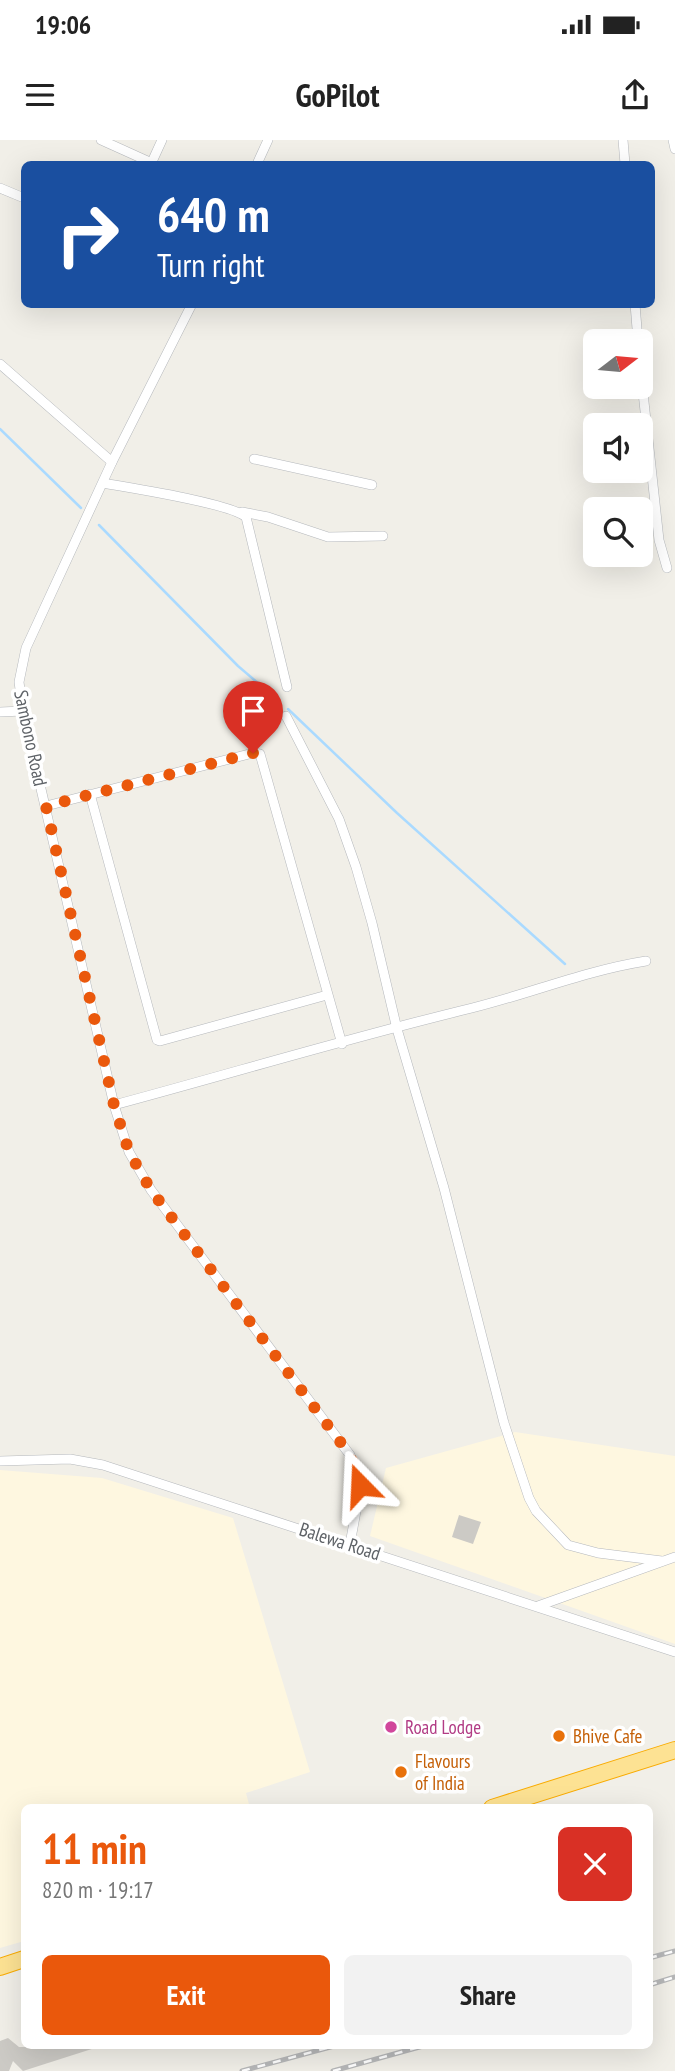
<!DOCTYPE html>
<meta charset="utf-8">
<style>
:root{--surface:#fff;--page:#f2f2f2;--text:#222;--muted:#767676;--accent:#ea580c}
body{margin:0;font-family:"PT Sans Narrow",sans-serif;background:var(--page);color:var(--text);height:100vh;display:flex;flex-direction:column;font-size:26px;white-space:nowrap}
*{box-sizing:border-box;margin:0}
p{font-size:23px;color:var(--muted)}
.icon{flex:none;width:38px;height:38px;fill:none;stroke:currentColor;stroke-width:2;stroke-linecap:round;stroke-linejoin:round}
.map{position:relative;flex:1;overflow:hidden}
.sheet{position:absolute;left:21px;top:1664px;width:632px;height:245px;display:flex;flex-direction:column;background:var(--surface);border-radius:10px;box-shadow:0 7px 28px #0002}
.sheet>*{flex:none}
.top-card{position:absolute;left:21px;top:21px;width:634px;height:147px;border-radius:10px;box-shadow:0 7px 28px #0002;background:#1a4fa0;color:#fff;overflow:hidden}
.needle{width:46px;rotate:74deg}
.controls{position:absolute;left:583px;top:189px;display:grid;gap:14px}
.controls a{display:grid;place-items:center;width:70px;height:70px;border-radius:10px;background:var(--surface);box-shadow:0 7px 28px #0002;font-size:35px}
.pin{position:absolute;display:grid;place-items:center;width:60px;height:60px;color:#fff;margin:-72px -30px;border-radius:50% 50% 50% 0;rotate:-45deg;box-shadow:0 0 7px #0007}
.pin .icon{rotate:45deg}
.me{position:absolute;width:77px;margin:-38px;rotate:339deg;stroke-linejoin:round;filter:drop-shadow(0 0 5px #0008)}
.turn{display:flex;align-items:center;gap:24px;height:147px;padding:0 21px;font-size:32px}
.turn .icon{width:91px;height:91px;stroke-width:2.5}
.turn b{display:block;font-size:49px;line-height:60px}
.round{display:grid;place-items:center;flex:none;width:74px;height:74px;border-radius:10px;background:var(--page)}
.overview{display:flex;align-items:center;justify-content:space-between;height:119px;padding:0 21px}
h1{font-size:42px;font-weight:700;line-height:52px;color:var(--accent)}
.action{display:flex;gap:14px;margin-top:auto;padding:14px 21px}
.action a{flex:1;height:80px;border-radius:10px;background:var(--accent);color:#fff;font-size:28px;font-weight:700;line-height:80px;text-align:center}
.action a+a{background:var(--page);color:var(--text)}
.status{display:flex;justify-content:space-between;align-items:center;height:49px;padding:0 35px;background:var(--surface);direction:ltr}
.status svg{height:19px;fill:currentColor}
header{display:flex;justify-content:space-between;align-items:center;height:91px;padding:0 21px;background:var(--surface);font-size:32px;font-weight:700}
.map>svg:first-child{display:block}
.commercial{fill:#fef7e0}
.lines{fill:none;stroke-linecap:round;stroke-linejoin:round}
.stream{stroke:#aadaff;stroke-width:2.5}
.building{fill:#cccac5}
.street-casing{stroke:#b5b8bc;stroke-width:10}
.highway-casing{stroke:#f9ab00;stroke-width:18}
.street{stroke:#fff;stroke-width:9}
.highway{stroke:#fde293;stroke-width:16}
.rail-casing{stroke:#b6b7b8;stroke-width:5}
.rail{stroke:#fff;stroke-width:2.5;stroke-dasharray:8;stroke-linecap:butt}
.route{stroke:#ea580c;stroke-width:12;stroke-dasharray:0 21.6}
.hotel-dot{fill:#d1479c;stroke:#fff;stroke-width:2.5}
.food-dot{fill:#e8710a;stroke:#fff;stroke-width:2.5}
.labels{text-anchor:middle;stroke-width:7;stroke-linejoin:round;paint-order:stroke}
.street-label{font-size:19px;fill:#5f6368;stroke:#fff}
.hotel-label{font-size:19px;fill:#b23c85;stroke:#fff;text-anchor:start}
.food-label{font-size:19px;fill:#c56008;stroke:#fff;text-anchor:start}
</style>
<div class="status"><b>19:06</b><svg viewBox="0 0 49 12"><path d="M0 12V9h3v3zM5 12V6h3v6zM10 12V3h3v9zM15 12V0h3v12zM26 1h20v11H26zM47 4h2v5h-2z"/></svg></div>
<header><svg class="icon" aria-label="menu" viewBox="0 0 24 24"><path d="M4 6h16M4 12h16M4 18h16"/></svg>GoPilot<svg class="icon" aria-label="share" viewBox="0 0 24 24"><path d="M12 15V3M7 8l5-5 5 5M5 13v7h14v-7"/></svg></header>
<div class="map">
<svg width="675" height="1931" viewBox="0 0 675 1931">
<rect width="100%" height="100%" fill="#f1efe8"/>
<g class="commercial">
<polygon points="515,1292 675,1316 675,1504 370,1396 386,1328"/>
<polygon points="0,1330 102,1338 233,1378 310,1632 246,1653 250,1668 24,1668 24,1801 0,1808"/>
</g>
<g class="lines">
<g class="stream">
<polyline points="0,289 81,368"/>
<polyline points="99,385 238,526 279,561"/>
<polyline points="288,569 397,673 565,824"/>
</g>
</g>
<g class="building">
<polygon points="459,1375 481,1382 473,1404 452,1397"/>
<polygon points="8,1898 19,1907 98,1907 23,1931 13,1921 9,1931 0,1931 0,1901"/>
</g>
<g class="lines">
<defs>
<g id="street">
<polyline points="101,0 152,23"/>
<polyline points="623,0 625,24"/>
<polyline points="673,0 675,9"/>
<polyline points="151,24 162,0"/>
<polyline points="257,24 268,0"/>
<polyline points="0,48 24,58"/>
<polyline points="192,164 112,322 26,508 19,542 23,571 114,965 129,1012 151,1050 350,1315 361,1344 350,1404"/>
<polyline points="635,164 638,201"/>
<polyline points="0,224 112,322"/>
<polyline points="640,225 659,400 667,428"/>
<polyline points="254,319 372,345"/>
<path d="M103,343C130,348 230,363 246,377L287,547"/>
<polyline points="242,372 268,377 328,397 383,396"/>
<polyline points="0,572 23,571"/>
<polyline points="286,576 339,679 356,727 372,783 397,889 444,1048 504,1283 529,1358 536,1371 568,1405 598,1413 662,1421"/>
<polyline points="90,654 157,900 160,901 327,855"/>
<polyline points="46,666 253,613 260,614 342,904"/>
<path d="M114,965C233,933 352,897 472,868C532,853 584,831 646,821"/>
<polyline points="0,1321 70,1319 103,1325 675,1512"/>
<polyline points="538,1466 675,1417"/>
</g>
<g id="highway">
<polyline points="492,1668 675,1610"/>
<polyline points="0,1827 24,1819"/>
</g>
</defs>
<use href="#street" class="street-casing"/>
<use href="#highway" class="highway-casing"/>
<use href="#street" class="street"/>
<use href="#highway" class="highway"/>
<defs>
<g id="rail">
<polyline points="649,1818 675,1811"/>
<polyline points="649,1845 675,1837"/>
<polyline points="242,1931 334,1906"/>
<polyline points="333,1931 423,1906"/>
</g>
</defs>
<use href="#rail" class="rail-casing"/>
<use href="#rail" class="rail"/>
</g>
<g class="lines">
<polyline class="route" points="253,613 46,666 114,965 129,1012 151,1050 350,1315 360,1345"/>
</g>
<circle class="hotel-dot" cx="391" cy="1587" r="7"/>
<g class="food-dot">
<circle cx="559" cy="1596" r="7"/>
<circle cx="401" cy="1632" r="7"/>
</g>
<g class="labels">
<g class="street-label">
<text transform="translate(31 598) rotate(78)" y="7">Sambono Road</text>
<text transform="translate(340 1401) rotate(18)" y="7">Balewa Road</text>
</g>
<g class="hotel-label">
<text x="405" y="1594">Road Lodge</text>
</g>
<g class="food-label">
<text x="573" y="1603">Bhive Cafe</text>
<text x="415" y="1628">Flavours<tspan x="415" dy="22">of India</tspan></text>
</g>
</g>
</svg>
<div class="controls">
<a><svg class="needle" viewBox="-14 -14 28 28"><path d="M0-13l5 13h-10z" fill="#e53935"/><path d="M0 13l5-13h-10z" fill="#767676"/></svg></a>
<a><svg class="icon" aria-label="sound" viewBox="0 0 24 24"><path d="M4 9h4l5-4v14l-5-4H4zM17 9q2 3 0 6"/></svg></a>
<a><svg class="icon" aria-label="search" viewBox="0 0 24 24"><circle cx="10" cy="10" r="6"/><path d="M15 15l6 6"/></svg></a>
</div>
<div class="pin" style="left:253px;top:613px;background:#d93025"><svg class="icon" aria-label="arrive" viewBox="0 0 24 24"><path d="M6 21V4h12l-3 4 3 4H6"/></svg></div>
<svg class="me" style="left:360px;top:1345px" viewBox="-20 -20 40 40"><path d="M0-17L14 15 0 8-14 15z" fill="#ea580c" stroke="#fff" stroke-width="4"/></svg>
<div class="top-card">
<div class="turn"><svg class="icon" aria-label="right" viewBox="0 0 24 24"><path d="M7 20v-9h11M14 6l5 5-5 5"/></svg><div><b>640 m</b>Turn right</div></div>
</div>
<section class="sheet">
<div class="overview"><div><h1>11 min</h1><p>820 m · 19:17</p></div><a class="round" style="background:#d93025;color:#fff"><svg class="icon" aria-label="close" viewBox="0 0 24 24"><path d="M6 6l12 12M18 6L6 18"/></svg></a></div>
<div class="action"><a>Exit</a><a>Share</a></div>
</section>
</div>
